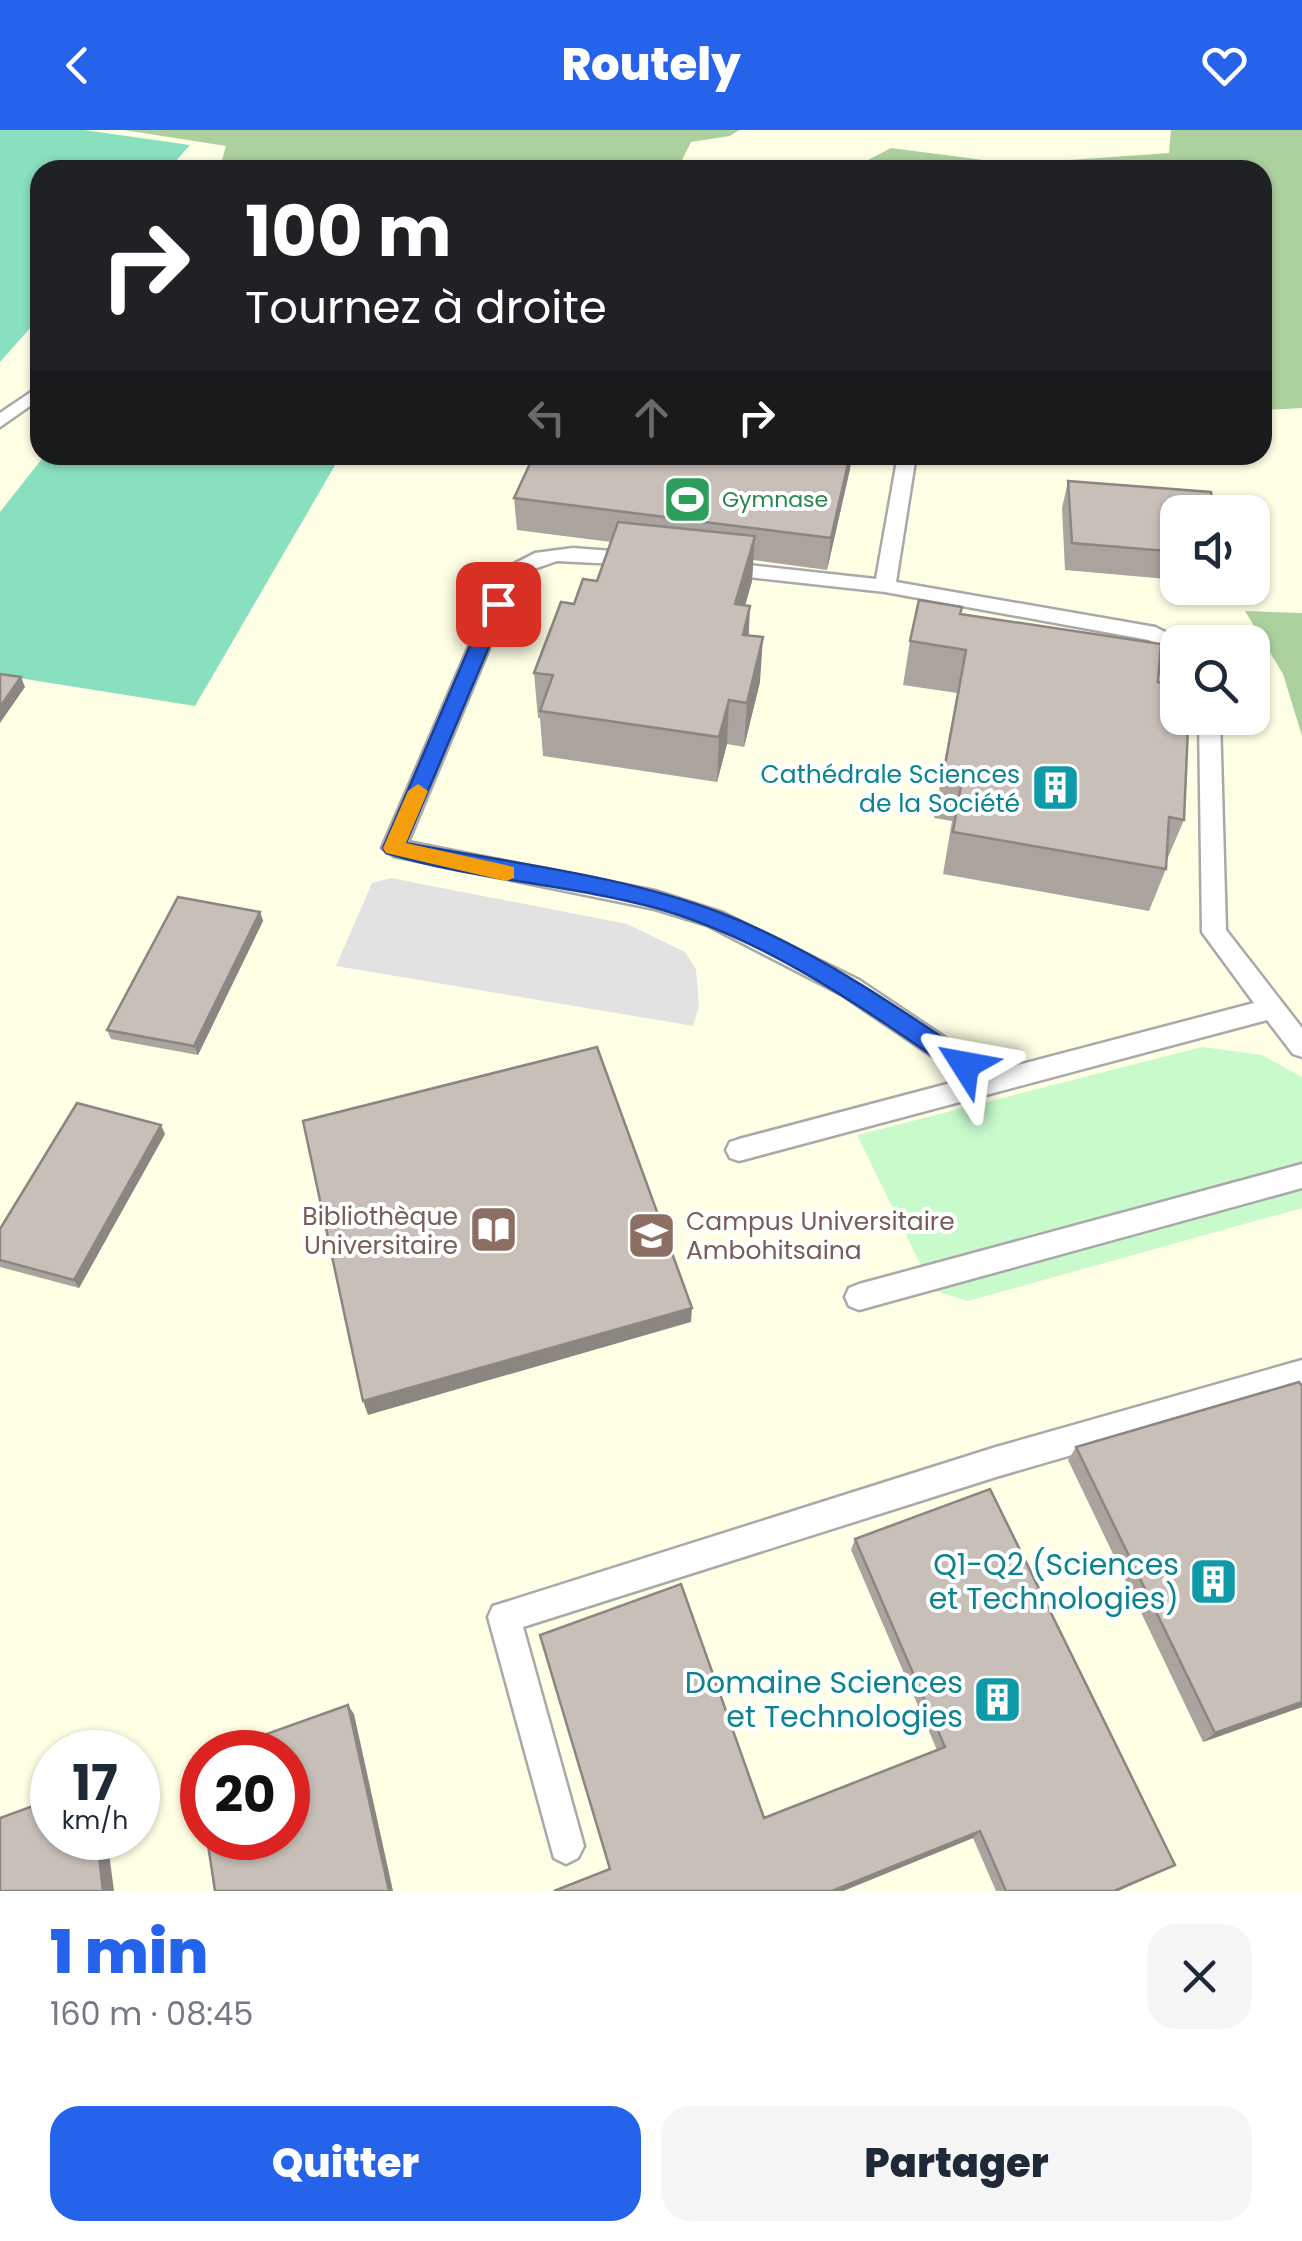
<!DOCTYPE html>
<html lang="fr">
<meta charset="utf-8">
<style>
:root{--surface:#fff;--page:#f6f6f7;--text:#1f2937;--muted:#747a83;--accent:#2563eb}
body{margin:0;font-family:Poppins,sans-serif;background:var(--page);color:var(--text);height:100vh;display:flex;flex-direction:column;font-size:38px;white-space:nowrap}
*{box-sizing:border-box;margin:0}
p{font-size:32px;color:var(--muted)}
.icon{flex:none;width:55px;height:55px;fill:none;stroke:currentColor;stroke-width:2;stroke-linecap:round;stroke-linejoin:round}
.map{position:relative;height:1761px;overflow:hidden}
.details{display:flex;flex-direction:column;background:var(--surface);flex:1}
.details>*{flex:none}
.hud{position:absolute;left:30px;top:30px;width:1242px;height:305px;border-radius:30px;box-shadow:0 2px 8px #0004;background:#202124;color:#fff;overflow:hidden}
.controls{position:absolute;left:1160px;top:365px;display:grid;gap:20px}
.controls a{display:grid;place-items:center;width:110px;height:110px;border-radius:20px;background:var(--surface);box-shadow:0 2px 8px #0004;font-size:50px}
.speed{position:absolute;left:30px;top:1600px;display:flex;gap:20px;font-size:50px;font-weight:700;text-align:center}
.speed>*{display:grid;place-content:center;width:130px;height:130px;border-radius:50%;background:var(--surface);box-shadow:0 2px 8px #0004;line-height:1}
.speed small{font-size:25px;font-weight:400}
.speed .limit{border:15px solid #d22;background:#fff;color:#111}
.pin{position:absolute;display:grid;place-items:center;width:85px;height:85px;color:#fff;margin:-42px;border-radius:20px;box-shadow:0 5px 15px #0006}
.me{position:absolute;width:110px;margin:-55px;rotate:304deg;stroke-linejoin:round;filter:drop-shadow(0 0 8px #0008)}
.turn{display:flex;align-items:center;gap:35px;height:210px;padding:0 50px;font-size:45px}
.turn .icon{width:130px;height:130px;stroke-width:2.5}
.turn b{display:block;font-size:70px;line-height:85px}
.lanes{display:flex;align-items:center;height:95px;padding:0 50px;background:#0003;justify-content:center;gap:50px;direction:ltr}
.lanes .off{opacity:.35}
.round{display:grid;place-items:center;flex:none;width:105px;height:105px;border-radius:30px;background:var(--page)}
.overview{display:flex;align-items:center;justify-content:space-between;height:170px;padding:0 50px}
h1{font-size:60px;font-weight:800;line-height:75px;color:var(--accent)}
.primary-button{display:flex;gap:20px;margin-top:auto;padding:20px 50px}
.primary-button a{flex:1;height:115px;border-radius:30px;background:var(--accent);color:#fff;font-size:40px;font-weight:800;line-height:115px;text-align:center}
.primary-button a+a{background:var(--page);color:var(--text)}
header{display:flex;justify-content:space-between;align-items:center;height:130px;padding:0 50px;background:var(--accent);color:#fff;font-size:45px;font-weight:800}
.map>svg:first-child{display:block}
.education{fill:#ffffe5;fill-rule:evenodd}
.forest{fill:#add19e}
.park{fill:#c8facc}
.pitch{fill:#88e0be}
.parking{fill:#e2e2e2}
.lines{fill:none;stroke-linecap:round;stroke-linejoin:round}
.lane-casing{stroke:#a9a9a9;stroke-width:5}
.lane{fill:#fff;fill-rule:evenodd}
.wall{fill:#aba49e}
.shaded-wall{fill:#8b8681}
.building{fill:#c7bfb8;stroke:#8b8681;stroke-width:2.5}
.route{fill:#2563eb;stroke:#184099;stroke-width:2.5}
.slow{fill:#f59e0b}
.labels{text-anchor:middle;stroke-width:8;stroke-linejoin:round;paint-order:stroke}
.far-leisure-label{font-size:22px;fill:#27864d;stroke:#fff;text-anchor:start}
.culture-label{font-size:25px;fill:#0d838f;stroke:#fff;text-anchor:end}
.education-label{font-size:25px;fill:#785e54;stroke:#fff;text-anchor:end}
.near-culture-label{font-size:30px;fill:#0d838f;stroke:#fff;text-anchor:end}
</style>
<header><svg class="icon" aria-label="back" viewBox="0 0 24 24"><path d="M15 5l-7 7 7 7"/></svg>Routely<svg class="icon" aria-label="heart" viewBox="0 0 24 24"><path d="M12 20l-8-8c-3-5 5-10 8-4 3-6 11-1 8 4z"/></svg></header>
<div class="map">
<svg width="1302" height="1761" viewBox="0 0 1302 1761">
<rect width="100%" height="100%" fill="#f2efe9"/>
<path class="education" d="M0,0H1302V1761H0ZM40,40H1262V325H40ZM1178,382H1252V458H1178ZM1178,512H1252V588H1178ZM52,1622H138V1708H52ZM202,1622H288V1708H202Z"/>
<g class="forest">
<polygon points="124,0 739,0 730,6 691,12 682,30 708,40 219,40 226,16"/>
<polygon points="1171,0 1302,0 1302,278 1263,280 1262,40 849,40 891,18 1014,34 1169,23"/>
<polygon points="1245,481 1302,483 1302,606 1283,544"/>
</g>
<polygon class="park" points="1202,917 1262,925 1302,947 1302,1078 968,1171 933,1160 857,1005"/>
<g class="pitch">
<polygon points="0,0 84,0 190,15 168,40 40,40 40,187 0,232"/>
<polygon points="45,325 341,325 195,576 0,545 0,382"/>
</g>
<polygon class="parking" points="391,748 627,794 685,822 696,839 699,876 693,896 336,836 372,753"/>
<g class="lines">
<defs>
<g id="lane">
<polygon points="40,256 40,269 0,297 0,283"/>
<polygon points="898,325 916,325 896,452 1155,497 1185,512 1178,512 1178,524 1149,510 885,462 721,444 711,438 721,432 876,449"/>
<polygon points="573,418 637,423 647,429 637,435 557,431 520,444 408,712 655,761 723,783 859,850 995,941 1254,873 1202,802 1199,588 1220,588 1226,800 1302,898 1302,927 1293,924 1267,890 739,1031 730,1028 726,1020 730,1012 739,1009 966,949 841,864 707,795 655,779 394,726 382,718 502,440 535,423"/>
<polygon points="1302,1034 1302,1058 859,1180 849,1176 845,1167 849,1158 859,1154"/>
<polygon points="1302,1230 1302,1258 996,1347 523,1497 584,1716 578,1728 566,1734 554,1728 488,1487 493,1476 996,1317"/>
</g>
</defs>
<use href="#lane" class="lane-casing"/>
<use href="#lane" class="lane"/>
</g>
<g class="wall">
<polygon points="484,325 852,325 850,339 827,440 753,430 752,451 745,475 749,506 760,552 744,617 727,614 717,652 543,626 540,588 538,588 534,543 574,474 597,451 611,412 517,400 514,368 529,334 484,329"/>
<polygon points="1068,351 1178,382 1178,450 1065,440 1062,378"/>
<polygon points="960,484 1158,552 1184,690 1166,732 1166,739 1149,781 943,744 952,691 934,688 957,563 903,555 910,511"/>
<polygon points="260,782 263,791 198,925 111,909 107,900"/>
<polygon points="165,1004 79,1158 0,1137 0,1099"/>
<polygon points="1076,1317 1302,1577 1203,1612 1068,1330"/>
<polygon points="855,1409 1175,1735 1118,1761 996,1761 973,1708 843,1761 554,1761 609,1739 540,1505 764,1688 937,1620 851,1420"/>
</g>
<g class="shaded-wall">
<polygon points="850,325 852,325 850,339 827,440 831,408"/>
<polygon points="755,406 752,451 733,519 735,474"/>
<polygon points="750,476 748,521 743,505"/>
<polygon points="763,507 760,552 744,617 747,573"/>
<polygon points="21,547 25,557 0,593 0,577"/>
<polygon points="729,570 727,614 717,652 719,607"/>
<polygon points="260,782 263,791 198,925 194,916"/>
<polygon points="161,995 165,1004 79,1158 74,1150"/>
<polygon points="692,1178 691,1192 368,1285 363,1271"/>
<polygon points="1302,1572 1302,1577 1203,1612 1215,1603"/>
<polygon points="348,1575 354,1584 393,1761 389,1761"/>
<polygon points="980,1701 973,1708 843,1761 832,1761"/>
<polygon points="97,1708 107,1708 114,1761 103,1761"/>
<polygon points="1175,1735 1118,1761 1114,1761"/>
</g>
<g class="building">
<polygon points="534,325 850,325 831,408 514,368"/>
<polygon points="1068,351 1211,362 1214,382 1178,382 1178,422 1072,413"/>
<polygon points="618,392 755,406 735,474 750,476 743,505 763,507 747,573 729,570 719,607 540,581 553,545 534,543 561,472 574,474 583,449 597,451"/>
<polygon points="919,470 962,477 960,484 1161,514 1158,552 1169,554 1167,594 1188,597 1184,690 1169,687 1166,739 953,702 962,649 943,646 966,520 910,511"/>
<polygon points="0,544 21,547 0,577"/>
<polygon points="178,767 260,782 194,916 107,900"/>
<polygon points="597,917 692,1178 363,1271 303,991"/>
<polygon points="77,973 161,995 74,1150 0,1130 0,1099"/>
<polygon points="1299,1252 1302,1256 1302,1572 1215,1603 1076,1317"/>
<polygon points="990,1359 1175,1735 1114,1761 1006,1761 980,1701 832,1761 554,1761 610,1739 540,1505 681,1454 764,1688 945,1617 855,1409"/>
<polygon points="348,1575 389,1761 215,1761 207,1708 288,1708 288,1622 216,1622"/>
<polygon points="202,1627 202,1682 194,1630"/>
<polygon points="52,1669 52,1708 97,1708 103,1761 0,1761 0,1688"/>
</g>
<path class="route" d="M498,469L507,474L406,713C510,733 622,745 721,783C811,818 893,874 973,928V942H956C863,878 766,809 656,778C568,754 474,750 386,723L383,718L488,474Z"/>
<polygon class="slow" points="418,654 428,661 406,713 514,737 514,748 506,751 386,723 383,718 408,661"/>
<defs>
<symbol id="stadium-square" viewBox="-11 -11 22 22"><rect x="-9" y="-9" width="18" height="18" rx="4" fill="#2e9e5b" stroke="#fff"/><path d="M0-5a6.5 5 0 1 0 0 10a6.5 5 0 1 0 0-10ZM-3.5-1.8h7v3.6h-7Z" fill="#fff"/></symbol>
<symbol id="building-square" viewBox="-11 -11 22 22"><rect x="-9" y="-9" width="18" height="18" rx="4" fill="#0f9aa8" stroke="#fff"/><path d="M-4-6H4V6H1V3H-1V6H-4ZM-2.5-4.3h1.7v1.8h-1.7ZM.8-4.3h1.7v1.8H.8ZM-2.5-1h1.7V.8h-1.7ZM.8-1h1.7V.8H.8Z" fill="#fff"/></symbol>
<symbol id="library-square" viewBox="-11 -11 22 22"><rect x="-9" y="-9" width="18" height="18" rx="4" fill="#8d6e63" stroke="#fff"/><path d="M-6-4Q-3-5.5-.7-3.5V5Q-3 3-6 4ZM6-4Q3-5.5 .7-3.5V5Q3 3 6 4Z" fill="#fff"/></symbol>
<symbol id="university-square" viewBox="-11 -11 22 22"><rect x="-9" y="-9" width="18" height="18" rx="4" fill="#8d6e63" stroke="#fff"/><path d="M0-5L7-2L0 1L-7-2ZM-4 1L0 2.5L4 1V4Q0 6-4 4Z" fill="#fff"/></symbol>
</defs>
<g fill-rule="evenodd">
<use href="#stadium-square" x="660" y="342" width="55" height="55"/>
<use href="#building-square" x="1028" y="630" width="55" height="55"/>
<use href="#library-square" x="466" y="1072" width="55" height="55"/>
<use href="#university-square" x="624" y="1078" width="55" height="55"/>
<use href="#building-square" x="1186" y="1424" width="55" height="55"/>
<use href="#building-square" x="970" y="1542" width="55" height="55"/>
</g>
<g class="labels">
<g class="far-leisure-label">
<text x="722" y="377">Gymnase</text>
</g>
<g class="culture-label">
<text x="1020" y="653">Cathédrale Sciences<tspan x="1020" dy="29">de la Société</tspan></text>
</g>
<g class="education-label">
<text x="458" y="1095">Bibliothèque<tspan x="458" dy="29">Universitaire</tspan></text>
<text x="686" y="1100" text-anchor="start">Campus Universitaire<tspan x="686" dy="29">Ambohitsaina</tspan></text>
</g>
<g class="near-culture-label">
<text x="1179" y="1445">Q1-Q2 (Sciences<tspan x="1179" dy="34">et Technologies)</tspan></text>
<text x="963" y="1563">Domaine Sciences<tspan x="963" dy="34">et Technologies</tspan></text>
</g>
</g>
</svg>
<div class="controls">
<a><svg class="icon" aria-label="sound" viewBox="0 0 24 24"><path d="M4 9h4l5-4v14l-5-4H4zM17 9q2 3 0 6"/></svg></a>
<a><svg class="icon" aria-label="search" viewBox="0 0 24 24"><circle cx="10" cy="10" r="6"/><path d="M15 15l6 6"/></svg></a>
</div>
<div class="speed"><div>17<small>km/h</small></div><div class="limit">20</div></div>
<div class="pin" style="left:498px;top:474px;background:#d93025"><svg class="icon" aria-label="arrive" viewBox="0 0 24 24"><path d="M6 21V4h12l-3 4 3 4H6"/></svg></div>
<svg class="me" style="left:965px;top:935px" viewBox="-20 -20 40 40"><path d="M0-17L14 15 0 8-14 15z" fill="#2563eb" stroke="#fff" stroke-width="4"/></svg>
<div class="hud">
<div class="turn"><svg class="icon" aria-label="right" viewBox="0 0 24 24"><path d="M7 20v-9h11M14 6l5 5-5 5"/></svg><div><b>100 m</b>Tournez à droite</div></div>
<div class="lanes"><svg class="icon off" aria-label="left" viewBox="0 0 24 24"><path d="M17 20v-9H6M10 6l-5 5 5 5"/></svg><svg class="icon off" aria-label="ahead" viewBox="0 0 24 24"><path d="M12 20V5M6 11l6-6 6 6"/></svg><svg class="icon" aria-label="right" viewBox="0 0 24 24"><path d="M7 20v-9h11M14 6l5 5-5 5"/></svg></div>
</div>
</div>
<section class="details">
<div class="overview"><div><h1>1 min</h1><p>160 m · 08:45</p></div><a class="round"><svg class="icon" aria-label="close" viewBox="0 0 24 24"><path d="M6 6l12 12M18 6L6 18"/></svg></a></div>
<div class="primary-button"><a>Quitter</a><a>Partager</a></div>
</section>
